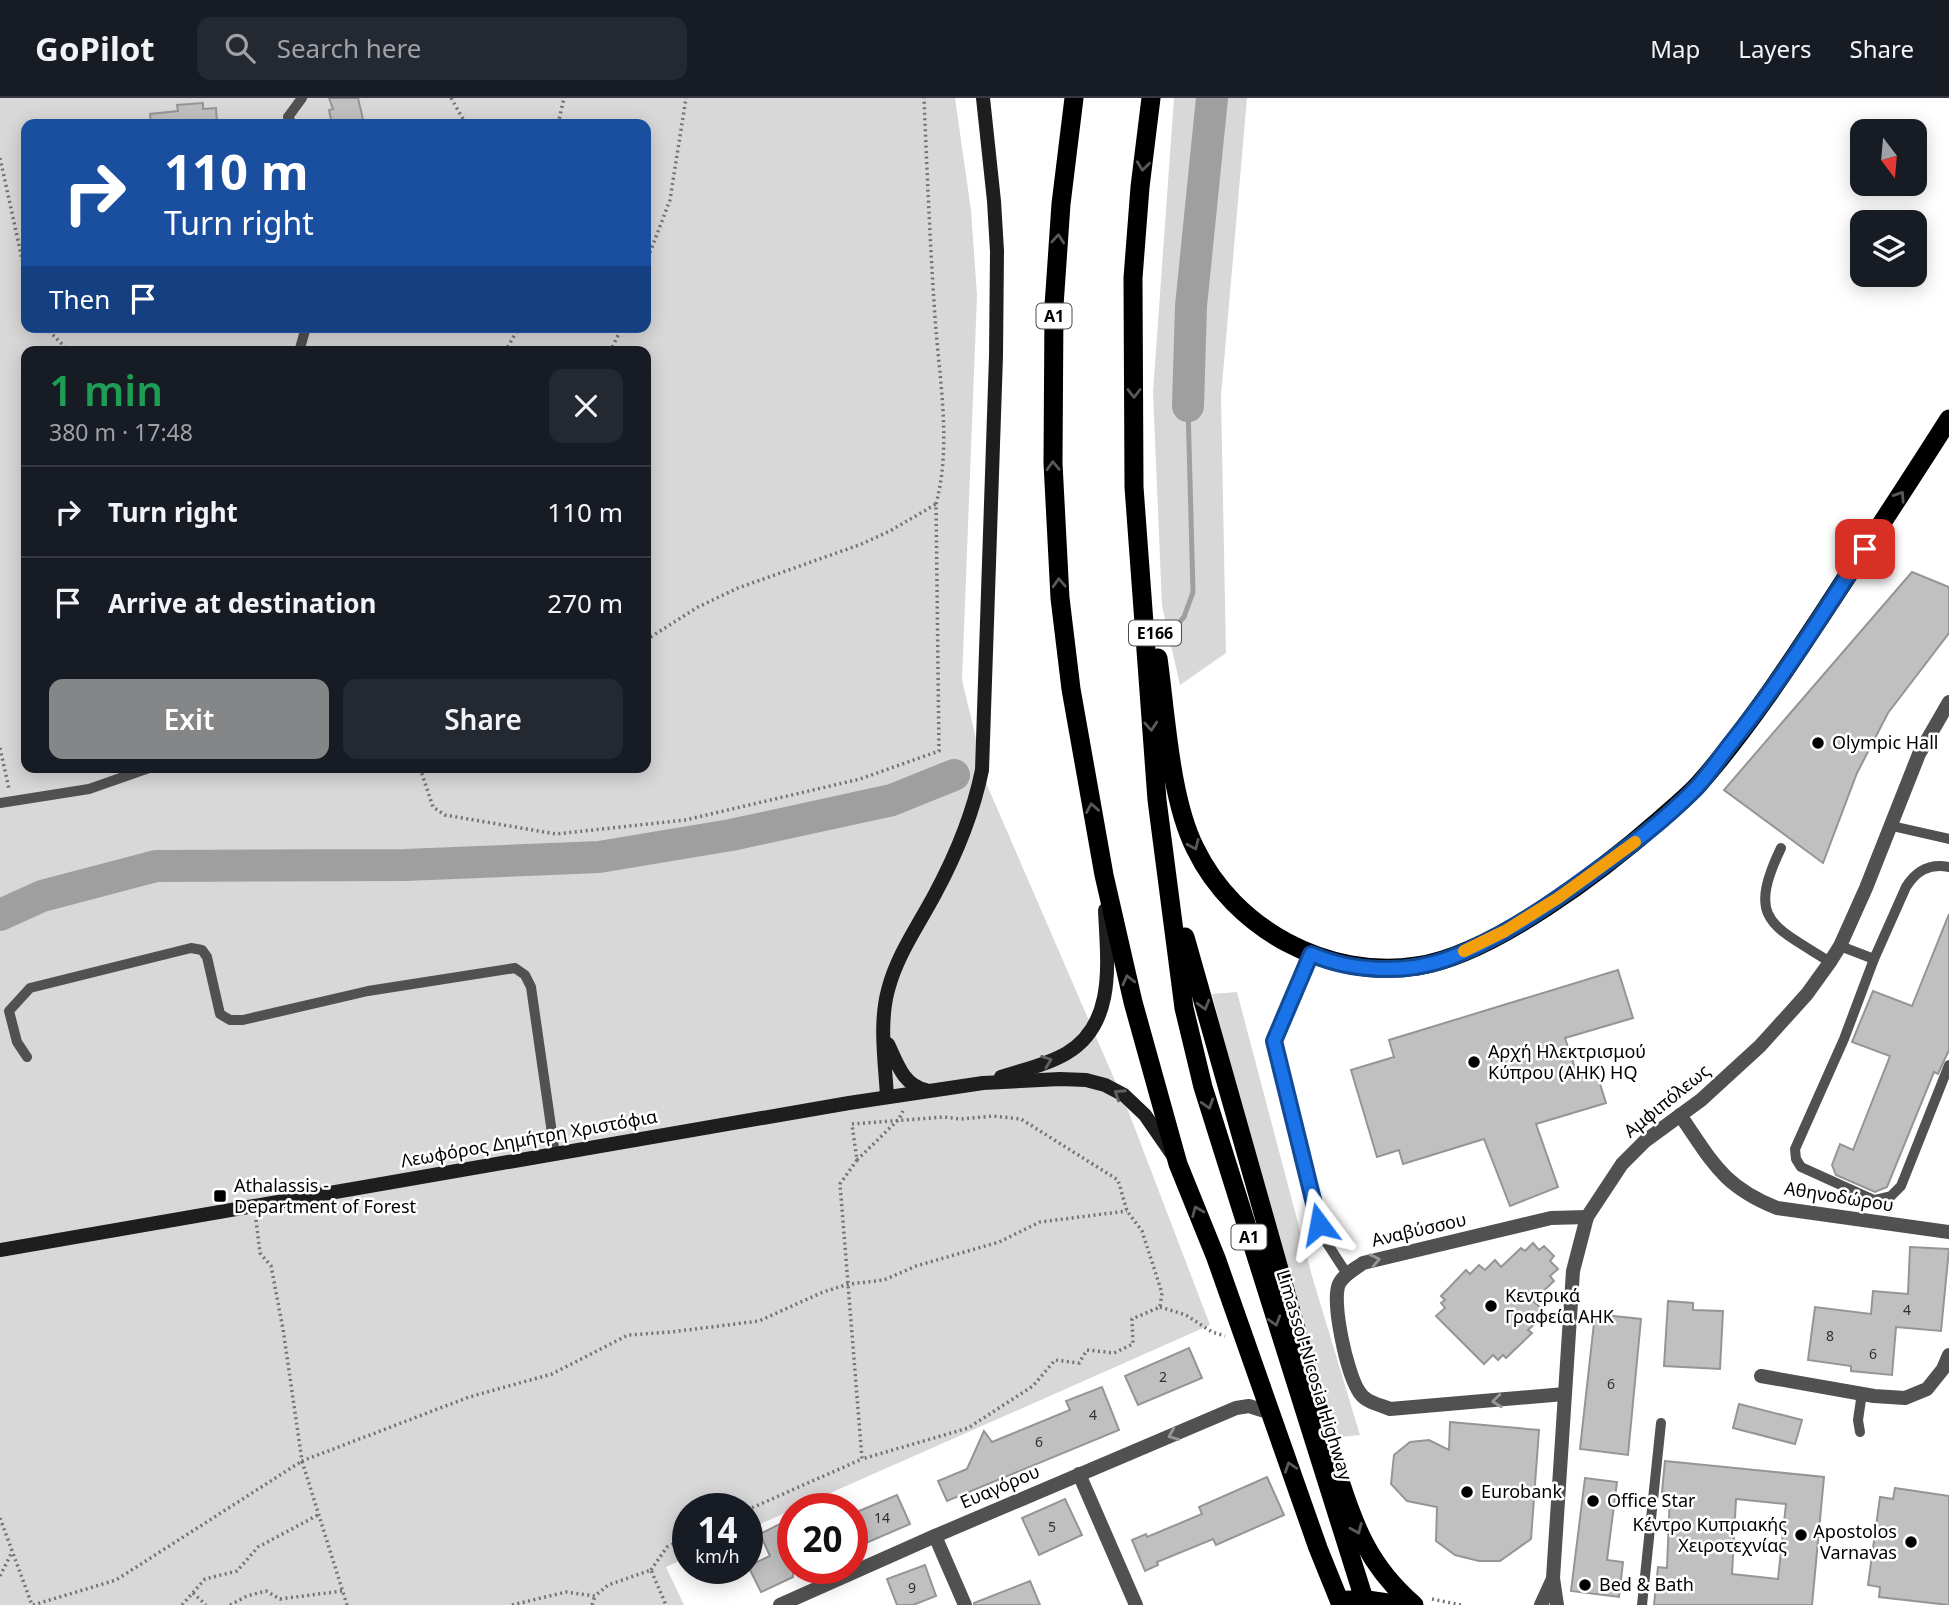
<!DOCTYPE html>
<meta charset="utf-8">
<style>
:root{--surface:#171b24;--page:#242831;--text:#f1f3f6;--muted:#9ea1a6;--line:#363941;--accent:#858687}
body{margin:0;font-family:"Noto Sans",sans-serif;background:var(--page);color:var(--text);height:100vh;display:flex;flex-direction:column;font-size:26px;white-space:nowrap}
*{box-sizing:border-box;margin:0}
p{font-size:23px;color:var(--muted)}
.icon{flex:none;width:38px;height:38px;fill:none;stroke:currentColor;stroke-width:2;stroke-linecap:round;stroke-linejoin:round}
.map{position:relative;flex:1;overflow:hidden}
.sheet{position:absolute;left:21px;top:248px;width:630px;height:427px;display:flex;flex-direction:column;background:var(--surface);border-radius:14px;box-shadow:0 4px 18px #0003}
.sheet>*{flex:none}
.banner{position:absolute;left:21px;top:21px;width:630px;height:214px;border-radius:14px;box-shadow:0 4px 18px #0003;background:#1a4fa0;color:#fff;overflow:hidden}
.needle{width:46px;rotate:164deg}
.fabs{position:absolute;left:1850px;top:21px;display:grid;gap:14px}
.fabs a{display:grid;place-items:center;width:77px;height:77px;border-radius:14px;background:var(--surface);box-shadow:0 4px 18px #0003;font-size:35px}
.speed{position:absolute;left:672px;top:1395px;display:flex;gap:14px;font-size:35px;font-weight:700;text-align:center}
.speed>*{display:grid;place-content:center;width:91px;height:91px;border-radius:50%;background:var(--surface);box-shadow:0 4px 18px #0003;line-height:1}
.speed small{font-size:18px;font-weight:400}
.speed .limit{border:10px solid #d22;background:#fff;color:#111}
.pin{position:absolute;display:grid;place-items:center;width:60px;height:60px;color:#fff;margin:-30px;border-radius:14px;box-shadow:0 4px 10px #0006}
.me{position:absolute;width:77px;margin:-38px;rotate:347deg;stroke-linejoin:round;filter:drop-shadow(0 0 5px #0008)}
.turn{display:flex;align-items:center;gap:24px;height:147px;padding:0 28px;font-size:32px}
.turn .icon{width:91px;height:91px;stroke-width:2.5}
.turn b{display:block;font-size:49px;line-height:60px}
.then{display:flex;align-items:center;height:66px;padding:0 28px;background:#0003;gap:14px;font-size:26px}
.round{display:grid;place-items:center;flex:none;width:74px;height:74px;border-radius:14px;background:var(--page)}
.overview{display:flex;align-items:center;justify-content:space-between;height:119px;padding:0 28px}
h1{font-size:42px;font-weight:600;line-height:52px;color:#1e9e55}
.primary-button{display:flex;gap:14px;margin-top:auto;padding:14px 28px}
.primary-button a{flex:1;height:80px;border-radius:14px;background:var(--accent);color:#fff;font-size:28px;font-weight:600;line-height:80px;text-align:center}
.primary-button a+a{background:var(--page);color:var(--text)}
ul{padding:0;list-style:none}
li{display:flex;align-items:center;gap:21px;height:91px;padding:0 28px;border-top:2px solid var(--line)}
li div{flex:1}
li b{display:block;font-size:26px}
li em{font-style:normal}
header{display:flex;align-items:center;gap:42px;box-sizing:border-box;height:98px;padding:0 35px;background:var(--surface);border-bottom:2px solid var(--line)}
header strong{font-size:33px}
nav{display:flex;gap:38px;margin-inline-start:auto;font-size:24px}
.search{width:490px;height:63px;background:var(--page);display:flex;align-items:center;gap:18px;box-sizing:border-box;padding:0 24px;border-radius:14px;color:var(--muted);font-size:26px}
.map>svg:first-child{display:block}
.green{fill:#d8d8d8;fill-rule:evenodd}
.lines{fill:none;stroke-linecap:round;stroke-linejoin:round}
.stream{stroke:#9f9f9f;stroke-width:5}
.river{stroke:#9f9f9f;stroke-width:32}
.building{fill:#c0c0c0;stroke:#959595;stroke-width:2;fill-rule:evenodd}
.path{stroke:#737373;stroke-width:3.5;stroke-dasharray:2 3.5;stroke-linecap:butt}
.service{stroke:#515151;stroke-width:10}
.minor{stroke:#515151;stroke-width:14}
.tertiary{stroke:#515151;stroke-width:14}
.secondary{stroke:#1e1e1e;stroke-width:14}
.primary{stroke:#000;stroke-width:18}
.trunk{stroke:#000;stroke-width:19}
.oneway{stroke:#595959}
.oneway2{stroke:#626262}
.oneway3{stroke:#979797}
.route-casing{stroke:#114b97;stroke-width:18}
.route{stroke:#1a73e8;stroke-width:12}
.slow{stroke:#f59e0b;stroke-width:12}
.poi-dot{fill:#000;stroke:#fff;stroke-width:2.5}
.labels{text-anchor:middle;stroke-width:5;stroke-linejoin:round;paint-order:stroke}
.number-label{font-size:14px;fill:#303030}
.shield{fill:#fff;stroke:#4c4c4c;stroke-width:2}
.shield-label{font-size:16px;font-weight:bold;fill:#000}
.poi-label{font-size:18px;fill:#000;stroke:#fff;text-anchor:start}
.street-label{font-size:18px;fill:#000;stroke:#fff}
</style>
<header>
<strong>GoPilot</strong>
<div class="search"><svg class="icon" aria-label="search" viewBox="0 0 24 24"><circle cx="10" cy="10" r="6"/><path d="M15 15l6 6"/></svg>Search here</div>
<nav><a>Map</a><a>Layers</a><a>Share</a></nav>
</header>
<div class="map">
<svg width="1949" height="1507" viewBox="0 0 1949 1507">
<rect width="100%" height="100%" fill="#fff"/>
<g class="green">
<path d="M0,0H955L971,112L977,197L962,582L987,687L1129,1015L1210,1227L747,1432V1410H688V1459L666,1469L684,1507H0ZM26,26H646V229H26ZM26,254H646V670H26Z"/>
<polygon points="1174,0 1247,0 1221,298 1226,555 1180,587 1162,508 1153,294"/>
<polygon points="1237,894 1312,1178 1360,1337 1340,1339 1290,1198 1212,896"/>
</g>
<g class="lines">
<polyline class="stream" points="1164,542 1184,519 1193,494 1188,308"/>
<g class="river">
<polyline points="1188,308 1191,208 1212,0"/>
<polyline points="0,817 42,798 156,768 405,767 599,759 731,737 892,702 954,677"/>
</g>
</g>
<g class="building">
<polygon points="329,0 358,0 364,26 332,26 329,12 333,11"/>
<polygon points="203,5 203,11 216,10 217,26 151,26 150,16 178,13 177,7"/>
<polygon points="1912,474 1949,489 1949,535 1888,615 1857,675 1823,765 1724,692"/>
<polygon points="1949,816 1949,952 1938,976 1934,974 1887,1089 1875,1094 1836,1077 1832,1067 1840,1046 1853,1052 1890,958 1852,944 1873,893 1912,908"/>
<polygon points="1618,872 1633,920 1565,940 1577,976 1595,970 1606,1005 1536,1026 1558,1089 1510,1108 1484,1041 1403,1066 1399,1052 1377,1059 1351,972 1394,959 1389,942"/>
<polygon points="1533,1145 1539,1152 1544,1148 1554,1158 1550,1163 1558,1171 1550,1178 1554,1183 1533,1203 1542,1211 1533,1220 1537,1224 1528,1232 1532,1235 1506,1260 1503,1257 1498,1262 1493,1257 1484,1266 1436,1218 1445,1210 1441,1205 1445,1202 1441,1198 1466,1172 1470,1176 1479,1167 1485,1172 1495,1162 1501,1169 1521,1150 1525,1153"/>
<polygon points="1910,1149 1949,1151 1941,1233 1896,1229 1892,1277 1851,1273 1851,1268 1808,1262 1815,1209 1871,1216 1873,1193 1908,1196"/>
<polygon points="1668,1203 1693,1205 1693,1212 1723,1213 1720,1271 1664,1268"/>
<polygon points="1595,1216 1641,1221 1628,1357 1580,1351"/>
<polygon points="1189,1250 1202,1280 1138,1307 1125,1278"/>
<polygon points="1102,1289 1119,1332 947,1403 938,1383 967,1371 984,1333 992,1344 1070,1312 1066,1303"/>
<polygon points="1739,1306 1802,1322 1795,1346 1733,1330"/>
<polygon points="1450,1324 1539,1332 1531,1441 1500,1463 1479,1463 1455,1457 1436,1443 1437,1409 1407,1403 1391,1386 1394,1357 1410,1344 1429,1342 1449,1352"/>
<path d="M1665,1363L1824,1379L1812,1507H1654L1658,1469L1667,1470L1670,1395L1662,1394ZM1736,1401L1786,1406L1778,1481L1732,1476Z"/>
<polygon points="1267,1379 1284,1417 1216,1447 1213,1441 1157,1464 1158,1467 1145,1473 1132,1442 1146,1436 1147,1439 1202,1416 1199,1409"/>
<polygon points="1585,1380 1617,1384 1607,1462 1623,1464 1619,1499 1571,1493"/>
<polygon points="1895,1390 1949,1398 1949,1507 1879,1499 1880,1489 1868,1487 1880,1399 1893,1401"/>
<polygon points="897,1397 910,1426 852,1451 852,1416"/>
<polygon points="1065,1401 1082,1437 1039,1457 1022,1420"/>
<polygon points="782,1425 793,1448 793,1479 761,1494 748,1468 770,1458 760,1436"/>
<polygon points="925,1467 936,1498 913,1507 897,1507 887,1481"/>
<polygon points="1030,1483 1040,1507 974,1507 974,1505"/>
</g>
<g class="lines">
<g class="path">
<polyline points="451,0 466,26"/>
<polyline points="558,26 564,0"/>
<polyline points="0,60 26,179"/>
<polyline points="646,165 670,102 686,0"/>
<polyline points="45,229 70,254"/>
<polyline points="505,254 519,229"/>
<polyline points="610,254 622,229"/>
<polyline points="646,542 698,509 738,490 859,447 890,433 936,406"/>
<polyline points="0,650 9,691"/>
<path d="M420,670L433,709L445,717L556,736L685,722L860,681L939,653L936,406C952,346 939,280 935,219C930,146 927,73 924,0"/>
<polyline points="852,1026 944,1019 961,1021 993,1018 1021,1021 1118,1082 1127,1113 1142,1133 1162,1195 1160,1209 1132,1221 1133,1246 1114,1255 1087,1252 1079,1265 1055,1262 1033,1288 968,1330 862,1361"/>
<polyline points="857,1062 899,1021 903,1013"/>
<polyline points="256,1122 260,1155 271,1168 283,1231 302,1363 469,1299 552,1276 628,1237 671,1234 759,1223 823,1194 849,1186 884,1182 916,1168 999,1144 1040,1124 1127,1113"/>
<polyline points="1160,1209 1186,1217 1212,1234 1225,1238"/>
<polyline points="747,1412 862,1361 840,1086 857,1062 852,1027"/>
<polyline points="0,1420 32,1507"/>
<polyline points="651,1472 667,1449 688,1439"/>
<polyline points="0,1478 11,1456"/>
<polyline points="193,1495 206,1507"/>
<polyline points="1432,1501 1461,1507"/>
<polyline points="33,1507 116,1482 302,1363 347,1507"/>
<polyline points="182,1507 205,1481 237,1473 258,1449 318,1417"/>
<polyline points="230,1507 247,1498 266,1493 280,1501 342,1493"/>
<polyline points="512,1507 566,1494 595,1498 608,1487 651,1472 666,1507"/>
<polyline points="592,1507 595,1498"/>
</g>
<g class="service">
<polyline points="292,26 288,19 302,0"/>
<polyline points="299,254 306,229"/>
<polyline points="0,705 89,691 149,670"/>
<polyline points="1892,728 1949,741"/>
<path d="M1781,750C1746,823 1772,827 1830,864"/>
<path d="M1949,769C1929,765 1916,773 1906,789L1874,861L1844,941L1795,1051L1796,1061L1801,1069L1874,1102L1891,1098L1901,1088L1949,967"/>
<polyline points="1840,848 1874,861"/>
<polyline points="1311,856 1274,943 1321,1136 1347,1176"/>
<polyline points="27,959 17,944 9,913 30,890 191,850 202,852 207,859 220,916 230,922 243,922 368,893 515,870 525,877 531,889 555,1056"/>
<polyline points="1860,1334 1858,1322 1862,1295"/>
<polyline points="1642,1507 1661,1325"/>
</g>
<g class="minor">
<path d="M1680,1017C1712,1063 1722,1088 1777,1110L1949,1134"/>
<polyline points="1761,1278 1874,1298 1905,1300 1927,1291 1943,1271 1949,1257"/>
<path d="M1565,1296L1390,1311C1378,1306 1364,1304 1358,1292C1347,1274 1331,1204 1339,1186C1343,1177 1355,1171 1363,1165L1551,1120L1587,1119"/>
<polyline points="1079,1376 1136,1507"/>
<polyline points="935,1438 965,1507"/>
<polyline points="780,1507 935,1438 1236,1310 1249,1308 1271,1315"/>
</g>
<g class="tertiary">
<polyline points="1541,1507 1552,1483"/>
<polyline points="1557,1507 1553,1480 1573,1173 1587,1119 1622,1066 1645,1043 1701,1002 1760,948 1807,896 1830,864 1840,848 1866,790 1919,656 1949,604"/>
</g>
<g class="secondary">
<path d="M888,946C897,965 903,987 926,992"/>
<path d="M1001,979C1022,972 1047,967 1067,955C1117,925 1107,862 1105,812"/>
<path d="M887,998C885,964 879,925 888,892C897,857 918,828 935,796C956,757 973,716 982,672L996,258L997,153L994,103L983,0"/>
<polyline points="0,1152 849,1005 983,985 1060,981 1086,982 1105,987 1124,997 1145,1017 1172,1056"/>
</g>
<polyline class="primary" points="1341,1507 1339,1502 1364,1501 1405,1507"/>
<g class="trunk">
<polyline points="1074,0 1061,106 1054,208 1053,365 1060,500 1071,591 1104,777 1133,904 1178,1066 1216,1160 1318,1450 1339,1502"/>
<polyline points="1151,0 1140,89 1133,180 1134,389 1157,702 1184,910 1203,989 1364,1501"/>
<path d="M1158,560C1166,617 1170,700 1195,750C1234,831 1328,882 1417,868C1493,857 1604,771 1661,721C1673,710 1687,699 1698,687C1749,629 1791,564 1833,500C1872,440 1911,381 1949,321"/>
<path d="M1185,839L1333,1362C1353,1422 1364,1464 1414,1507"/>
</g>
</g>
<defs><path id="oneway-chevron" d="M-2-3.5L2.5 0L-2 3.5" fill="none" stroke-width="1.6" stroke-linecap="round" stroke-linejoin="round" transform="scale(1.75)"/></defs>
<g class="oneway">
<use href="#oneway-chevron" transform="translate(1143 68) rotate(97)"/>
<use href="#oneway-chevron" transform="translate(1058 141) rotate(-86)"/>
<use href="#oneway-chevron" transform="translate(1134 295) rotate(90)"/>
<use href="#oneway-chevron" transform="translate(1053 368) rotate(-92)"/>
<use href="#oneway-chevron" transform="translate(1900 398) rotate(-57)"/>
<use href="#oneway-chevron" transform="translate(1059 485) rotate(-93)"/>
<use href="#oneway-chevron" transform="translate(1151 628) rotate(86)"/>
<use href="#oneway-chevron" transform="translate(1092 710) rotate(-100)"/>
<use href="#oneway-chevron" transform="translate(1194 747) rotate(66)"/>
<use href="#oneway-chevron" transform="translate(1128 882) rotate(-104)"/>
<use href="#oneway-chevron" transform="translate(1204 907) rotate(74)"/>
<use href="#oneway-chevron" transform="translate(1208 1006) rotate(73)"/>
<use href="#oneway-chevron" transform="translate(1197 1113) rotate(-112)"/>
<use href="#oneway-chevron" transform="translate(1275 1223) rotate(73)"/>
<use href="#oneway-chevron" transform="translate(1290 1369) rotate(-109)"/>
<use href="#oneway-chevron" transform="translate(1357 1431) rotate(67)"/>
</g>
<g class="oneway2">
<use href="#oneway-chevron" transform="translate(1047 963) rotate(-20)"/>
<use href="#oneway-chevron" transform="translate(1119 996) rotate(-147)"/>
</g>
<g class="oneway3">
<use href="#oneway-chevron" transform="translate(1375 1162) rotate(-13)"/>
<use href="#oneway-chevron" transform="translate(1497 1303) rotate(174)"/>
<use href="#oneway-chevron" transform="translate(1173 1337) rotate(157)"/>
</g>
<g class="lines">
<defs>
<path id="route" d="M1319,1126L1274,943L1311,856C1352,874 1405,876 1447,861C1496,843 1542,812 1585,781C1623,753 1663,724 1696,690C1709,676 1720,659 1732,644C1781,583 1822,517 1865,451"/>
</defs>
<use href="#route" class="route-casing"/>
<use href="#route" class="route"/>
<polyline class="slow" points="1464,853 1505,833 1558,800 1635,744"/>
</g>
<g class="poi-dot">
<circle cx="1818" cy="645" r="7"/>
<circle cx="1474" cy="964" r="7"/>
<rect x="213" y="1091" width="14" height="14" rx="3.5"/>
<circle cx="1491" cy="1208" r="7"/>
<circle cx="1467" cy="1394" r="7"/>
<circle cx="1593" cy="1403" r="7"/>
<circle cx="1801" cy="1437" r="7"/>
<circle cx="1911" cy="1444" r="7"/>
<circle cx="1585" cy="1487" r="7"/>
</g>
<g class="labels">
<g class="number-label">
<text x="1907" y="1217">4</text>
<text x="1830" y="1243">8</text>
<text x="1873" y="1261">6</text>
<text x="1163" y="1284">2</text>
<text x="1611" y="1291">6</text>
<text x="1093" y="1322">4</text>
<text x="1039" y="1349">6</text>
<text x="882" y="1425">14</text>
<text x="1052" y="1434">5</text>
<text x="912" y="1495">9</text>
</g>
<g class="shield">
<rect x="1036.5" y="205.5" width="35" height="25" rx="5"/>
<rect x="1129" y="522.5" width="52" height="25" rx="5"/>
<rect x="1231.5" y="1126.5" width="35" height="25" rx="5"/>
</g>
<g class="shield-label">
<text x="1054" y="224">A1</text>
<text x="1155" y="541">E166</text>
<text x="1249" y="1145">A1</text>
</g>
<g class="poi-label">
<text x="1832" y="651">Olympic Hall</text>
<text x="1488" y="960">Αρχή Ηλεκτρισμού<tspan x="1488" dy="21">Κύπρου (ΑΗΚ) HQ</tspan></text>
<text x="234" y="1094">Athalassis -<tspan x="234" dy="21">Department of Forest</tspan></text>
<text x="1505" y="1204">Κεντρικά<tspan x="1505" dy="21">Γραφεία ΑΗΚ</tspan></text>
<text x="1481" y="1400">Eurobank</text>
<text x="1607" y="1409">Office Star</text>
<text x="1787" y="1433" text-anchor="end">Κέντρο Κυπριακής<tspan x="1787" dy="21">Χειροτεχνίας</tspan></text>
<text x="1897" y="1440" text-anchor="end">Apostolos<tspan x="1897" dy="21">Varnavas</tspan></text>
<text x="1599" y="1493">Bed &amp; Bath</text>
</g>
<g class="street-label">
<text transform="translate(1667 1003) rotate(-39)" y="6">Αμφιπόλεως</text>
<text transform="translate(529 1041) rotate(-10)" y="6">Λεωφόρος Δημήτρη Χριστόφια</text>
<text transform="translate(1839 1099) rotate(9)" y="6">Αθηνοδώρου</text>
<text transform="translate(1419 1132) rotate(-13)" y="6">Αναβύσσου</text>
<text transform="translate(1314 1277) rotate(73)" y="6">Limassol-Nicosia Highway</text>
<text transform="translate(1000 1389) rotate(-23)" y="6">Ευαγόρου</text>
</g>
</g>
</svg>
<div class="fabs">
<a><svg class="needle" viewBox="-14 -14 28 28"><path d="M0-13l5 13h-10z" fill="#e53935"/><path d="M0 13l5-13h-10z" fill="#9ea1a6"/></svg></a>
<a><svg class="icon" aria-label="layers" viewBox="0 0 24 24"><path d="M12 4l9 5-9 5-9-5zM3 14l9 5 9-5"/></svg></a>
</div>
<div class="speed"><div>14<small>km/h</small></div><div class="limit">20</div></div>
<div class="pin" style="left:1865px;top:451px;background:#d93025"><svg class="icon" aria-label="arrive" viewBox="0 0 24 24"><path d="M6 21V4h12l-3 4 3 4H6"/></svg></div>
<svg class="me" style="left:1319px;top:1126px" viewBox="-20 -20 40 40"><path d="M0-17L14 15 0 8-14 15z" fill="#1a73e8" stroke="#fff" stroke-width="4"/></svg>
<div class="banner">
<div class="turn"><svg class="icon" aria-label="right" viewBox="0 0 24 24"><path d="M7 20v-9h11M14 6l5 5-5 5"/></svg><div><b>110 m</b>Turn right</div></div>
<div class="then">Then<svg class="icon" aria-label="arrive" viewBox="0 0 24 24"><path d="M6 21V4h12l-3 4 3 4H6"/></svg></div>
</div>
<section class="sheet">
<div class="overview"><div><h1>1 min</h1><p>380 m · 17:48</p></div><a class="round"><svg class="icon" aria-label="close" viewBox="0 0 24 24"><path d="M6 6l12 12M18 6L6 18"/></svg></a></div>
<ul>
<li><svg class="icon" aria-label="right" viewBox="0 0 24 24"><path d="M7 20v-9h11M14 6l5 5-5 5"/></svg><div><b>Turn right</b></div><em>110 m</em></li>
<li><svg class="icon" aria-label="arrive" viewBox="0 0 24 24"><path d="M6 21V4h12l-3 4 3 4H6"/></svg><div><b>Arrive at destination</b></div><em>270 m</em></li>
</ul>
<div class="primary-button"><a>Exit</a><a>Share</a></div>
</section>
</div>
